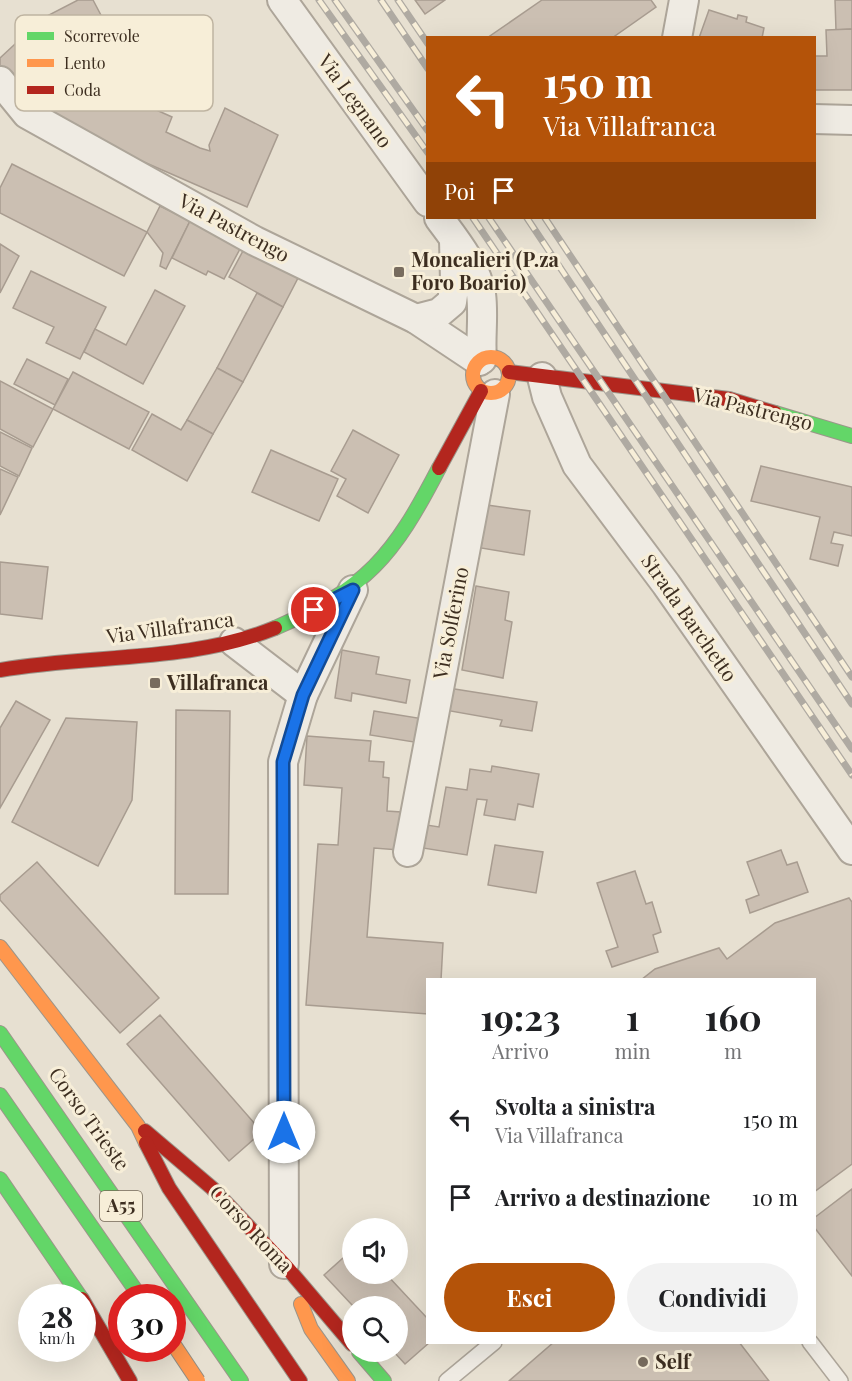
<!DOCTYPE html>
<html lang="it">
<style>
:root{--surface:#fff;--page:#f2f2f2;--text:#202124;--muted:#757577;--accent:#b45309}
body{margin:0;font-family:"Playfair Display",serif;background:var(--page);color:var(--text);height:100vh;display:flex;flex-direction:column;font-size:22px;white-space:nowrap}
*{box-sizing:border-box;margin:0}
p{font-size:20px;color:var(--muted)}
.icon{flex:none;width:33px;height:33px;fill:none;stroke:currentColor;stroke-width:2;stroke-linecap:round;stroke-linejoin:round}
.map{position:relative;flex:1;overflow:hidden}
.sheet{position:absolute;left:426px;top:978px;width:390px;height:366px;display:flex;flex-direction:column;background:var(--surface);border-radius:0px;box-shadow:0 6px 24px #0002}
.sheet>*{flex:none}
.guide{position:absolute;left:426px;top:36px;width:390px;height:183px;border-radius:0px;box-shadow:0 6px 24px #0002;background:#b45309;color:#fff;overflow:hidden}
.buttons{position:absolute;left:342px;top:1218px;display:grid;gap:12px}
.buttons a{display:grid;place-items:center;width:66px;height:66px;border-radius:50%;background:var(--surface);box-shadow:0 6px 24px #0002;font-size:30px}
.speed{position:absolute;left:18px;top:1284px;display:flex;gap:12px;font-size:30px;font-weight:700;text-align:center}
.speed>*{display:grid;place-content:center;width:78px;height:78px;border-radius:50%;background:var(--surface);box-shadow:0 6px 24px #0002;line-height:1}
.speed small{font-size:15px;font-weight:400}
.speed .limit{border:9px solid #d22;background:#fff;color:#111}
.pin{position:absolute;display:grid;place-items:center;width:51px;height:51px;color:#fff;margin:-26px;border:3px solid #fff;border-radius:50%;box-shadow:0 2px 6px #0007}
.me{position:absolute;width:66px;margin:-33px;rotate:0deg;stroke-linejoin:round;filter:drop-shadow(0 0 4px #0008)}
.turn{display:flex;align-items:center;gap:21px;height:126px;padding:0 18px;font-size:27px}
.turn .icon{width:78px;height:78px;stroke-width:2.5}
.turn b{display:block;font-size:42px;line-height:51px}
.then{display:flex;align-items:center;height:57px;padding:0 18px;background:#0003;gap:12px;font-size:22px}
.eta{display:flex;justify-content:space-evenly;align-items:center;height:102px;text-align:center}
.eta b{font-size:36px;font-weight:700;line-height:42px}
.action{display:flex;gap:12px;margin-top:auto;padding:12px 18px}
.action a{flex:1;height:69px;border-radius:36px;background:var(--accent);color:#fff;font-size:24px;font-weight:700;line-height:69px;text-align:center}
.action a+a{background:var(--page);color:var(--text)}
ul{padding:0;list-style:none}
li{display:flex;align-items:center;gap:18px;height:78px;padding:0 18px}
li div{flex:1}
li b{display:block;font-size:22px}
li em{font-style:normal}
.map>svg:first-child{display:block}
.building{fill:#cbbfb2;stroke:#a89c90;stroke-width:1.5}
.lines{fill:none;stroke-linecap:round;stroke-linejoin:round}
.lane-casing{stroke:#ada599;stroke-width:18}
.street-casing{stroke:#ada599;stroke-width:32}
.fast-casing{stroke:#9c958a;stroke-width:16}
.slow-casing{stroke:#9c958a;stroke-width:16}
.jam-casing{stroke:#9c958a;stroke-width:16}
.lane{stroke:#efebe3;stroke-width:15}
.street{stroke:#efebe3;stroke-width:28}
.fast{stroke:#63d668;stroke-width:14}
.slow{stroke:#ff974d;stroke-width:14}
.jam{stroke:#b3261e;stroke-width:14}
.rail-casing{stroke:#afaaa2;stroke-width:7}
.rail{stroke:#f7eed8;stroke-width:4.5;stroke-dasharray:14;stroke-linecap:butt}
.slow-bridge-casing{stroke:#928b80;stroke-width:16;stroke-linecap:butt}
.slow-bridge{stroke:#ff974d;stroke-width:14}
.route-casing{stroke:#114b97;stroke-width:15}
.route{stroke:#1a73e8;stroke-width:10}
.poi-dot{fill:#786c5e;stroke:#f7eed8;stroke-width:2}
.labels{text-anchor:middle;stroke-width:6;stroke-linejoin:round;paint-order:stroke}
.shield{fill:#f7eed8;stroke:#756857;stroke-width:1.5}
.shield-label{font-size:18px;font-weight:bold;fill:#3d2e20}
.street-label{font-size:20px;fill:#3d2e20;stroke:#f7eed8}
.poi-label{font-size:20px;font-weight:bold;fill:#3d2e20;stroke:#f7eed8;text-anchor:start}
.key{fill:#f7eed8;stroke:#bfb4a1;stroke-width:1.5}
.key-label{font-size:16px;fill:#3d2e20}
</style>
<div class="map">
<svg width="852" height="1381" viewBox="0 0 852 1381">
<rect width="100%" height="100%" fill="#e7e0d1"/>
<g class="building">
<polygon points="78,0 93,0 103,19 83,37 92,56 70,67 60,47 39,67 90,90 96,83 172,117 166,132 200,148 210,151 209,145 225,108 278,135 247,207 43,118 0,73 0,58 43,18"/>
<polygon points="415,0 445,0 425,14"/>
<polygon points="542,0 651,0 656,7 612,38 487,38"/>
<polygon points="835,0 852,0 852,29 836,30"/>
<polygon points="709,10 737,19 738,15 747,17 746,22 764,28 762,38 699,38"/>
<polygon points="852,29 852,90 814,90 814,56 827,56 826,30"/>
<polygon points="12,164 147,232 124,276 0,213 0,188"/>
<polygon points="160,206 190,221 166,269 160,266 163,253 147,232"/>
<polygon points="190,221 241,247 224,279 208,271 206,275 172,258"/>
<polygon points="0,244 19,256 0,293"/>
<polygon points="244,249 298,278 283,307 229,277"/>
<polygon points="31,271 106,307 80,359 46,343 54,327 13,308"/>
<polygon points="155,290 185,306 143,384 84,352 95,329 126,345"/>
<polygon points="257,293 283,307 243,382 217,368"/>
<polygon points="27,359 68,379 55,405 14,384"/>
<polygon points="217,368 243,382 213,434 187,420"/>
<polygon points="73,372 149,412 129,449 53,409"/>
<polygon points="0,381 53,409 33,447 0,429"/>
<polygon points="152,414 181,430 187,420 213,434 187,481 132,450"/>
<polygon points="353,430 399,455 368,513 337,496 346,479 331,471"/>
<polygon points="0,432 32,448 19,476 0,466"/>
<polygon points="271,450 338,479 319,521 252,492"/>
<polygon points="761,466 852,487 852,536 834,532 831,543 843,545 838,566 810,559 820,517 751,501"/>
<polygon points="0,469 18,477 0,515"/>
<polygon points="487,505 530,511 524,555 481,548"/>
<polygon points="0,562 48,567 42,619 0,614"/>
<polygon points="476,586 509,592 505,620 512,622 503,678 462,670"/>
<polygon points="342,650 379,657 376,674 410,680 406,703 352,693 351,701 335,698"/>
<polygon points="442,687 537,702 532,731 500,726 502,720 439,709"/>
<polygon points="16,701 50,720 0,808 0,728"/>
<polygon points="176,710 230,711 228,894 175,894"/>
<polygon points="374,711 424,719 420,743 370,735"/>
<polygon points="66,718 137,722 132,800 98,866 12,822"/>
<polygon points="307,736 371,741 369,761 384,762 383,777 389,778 387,811 401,812 399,850 374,848 367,937 443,943 441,980 428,980 428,1014 306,1005 318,844 338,845 342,788 304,785"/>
<polygon points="492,766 539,774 533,807 518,804 515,820 484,815 487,800 477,799 467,855 410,846 414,823 439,827 446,787 467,790 470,769 491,772"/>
<polygon points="495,845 543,852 536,893 488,885"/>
<polygon points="781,850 787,865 797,862 808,892 750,913 746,900 759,895 747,862"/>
<polygon points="37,862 159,998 120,1033 0,900 0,895"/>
<polygon points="635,871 646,904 652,902 661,932 653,935 658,952 612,967 606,951 618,947 597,883"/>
<polygon points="849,898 852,902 852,1164 814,1192 814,980 641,980 655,969 719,948 727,959 775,923"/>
<polygon points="160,1015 262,1132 229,1161 127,1044"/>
<polygon points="852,1189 852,1276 814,1227 814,1218"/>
<polygon points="352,1250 352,1274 386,1274 428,1319 428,1342 430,1342 405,1364 394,1352 398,1352 398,1306 353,1306 324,1275"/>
<polygon points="554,1342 739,1342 769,1381 509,1381"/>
</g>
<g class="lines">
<defs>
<g id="lane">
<polyline points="810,1342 840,1381"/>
<polyline points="447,1381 494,1342"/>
</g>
<g id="street">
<polyline points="282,0 428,202"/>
<polyline points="677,38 684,0"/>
<polyline points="0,81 27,114 255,241 416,319 479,361"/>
<polyline points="814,119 852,120"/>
<path d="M439,218C456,241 476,265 481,294C484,316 480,338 482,359"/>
<polyline points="416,319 439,313 452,302 455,281 454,240"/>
<polyline points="542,377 547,397 577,465 666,584 852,850"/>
<polyline points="234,642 303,695"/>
<polyline points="408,852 495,394"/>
<polyline points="284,1264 283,762 303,695 353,590"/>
</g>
<g id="fast">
<polyline points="775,413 852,436"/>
<path d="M275,628C367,588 393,557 439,468"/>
<polyline points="0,1033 241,1381"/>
<polyline points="0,1095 141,1298"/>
<polyline points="0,1179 81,1298"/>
<polyline points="359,1352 384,1381"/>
</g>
<g id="slow">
<circle cx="491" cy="375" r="18"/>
<polyline points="0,947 138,1126 146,1143"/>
<polyline points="301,1304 311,1329 348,1381"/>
</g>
<g id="jam">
<polyline points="509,372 729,399 775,413"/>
<polyline points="439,468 481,391"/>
<path d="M0,670C91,654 188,663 275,628"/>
<polyline points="145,1131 212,1188 284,1264 352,1344"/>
<polyline points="146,1143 169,1188 300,1381"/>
<polyline points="82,1299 130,1381"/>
</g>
</defs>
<use href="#lane" class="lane-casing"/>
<use href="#street" class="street-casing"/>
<use href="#fast" class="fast-casing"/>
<use href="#slow" class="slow-casing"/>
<use href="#jam" class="jam-casing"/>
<use href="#lane" class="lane"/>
<use href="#street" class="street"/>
<use href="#fast" class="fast"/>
<use href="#slow" class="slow"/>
<use href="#jam" class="jam"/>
<defs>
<g id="rail">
<polyline points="319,0 428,153"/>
<polyline points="335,0 428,131"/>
<polyline points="381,0 428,69"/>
<polyline points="398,0 428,44"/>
<polyline points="473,218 852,775"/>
<polyline points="489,218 852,749"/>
<polyline points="527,218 852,704"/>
<polyline points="545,218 852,677"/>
</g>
</defs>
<use href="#rail" class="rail-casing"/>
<use href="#rail" class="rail"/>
<defs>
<polyline id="slow-bridge" points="172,1342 198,1381"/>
</defs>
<use href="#slow-bridge" class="slow-bridge-casing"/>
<use href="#slow-bridge" class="slow-bridge"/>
</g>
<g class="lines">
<defs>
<polyline id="route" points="284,1132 283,762 303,695 353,590 314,610"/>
</defs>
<use href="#route" class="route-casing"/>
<use href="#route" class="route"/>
</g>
<g class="poi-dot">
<rect x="393" y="266" width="12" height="12" rx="3"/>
<rect x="149" y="677" width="12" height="12" rx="3"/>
<circle cx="643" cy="1362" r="6"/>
</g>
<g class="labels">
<rect class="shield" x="100" y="1191" width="42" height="30" rx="4.5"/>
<g class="shield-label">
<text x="121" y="1212">A55</text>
</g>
<g class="street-label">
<text transform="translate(355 101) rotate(54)" y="7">Via Legnano</text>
<text transform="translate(234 228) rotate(28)" y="7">Via Pastrengo</text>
<text transform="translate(753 409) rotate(14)" y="7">Via Pastrengo</text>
<text transform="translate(689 618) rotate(55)" y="7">Strada Barchetto</text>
<text transform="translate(451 623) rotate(-79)" y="7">Via Solferino</text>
<text transform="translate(170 628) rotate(-8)" y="7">Via Villafranca</text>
<text transform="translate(89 1119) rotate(54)" y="7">Corso Trieste</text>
<text transform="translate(251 1229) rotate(47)" y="7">Corso Roma</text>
</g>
<g class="poi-label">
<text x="411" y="267">Moncalieri (P.za<tspan x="411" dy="23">Foro Boario)</tspan></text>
<text x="167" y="690">Villafranca</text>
<text x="655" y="1369">Self</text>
</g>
</g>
<rect x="15" y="15" width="198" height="96" rx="9" class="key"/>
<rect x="27" y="32" width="27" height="8" fill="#63d668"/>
<rect x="27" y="59" width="27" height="8" fill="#ff974d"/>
<rect x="27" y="86" width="27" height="8" fill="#b3261e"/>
<g class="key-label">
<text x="64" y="42">Scorrevole</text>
<text x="64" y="69">Lento</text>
<text x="64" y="96">Coda</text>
</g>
</svg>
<div class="buttons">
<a><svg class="icon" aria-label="sound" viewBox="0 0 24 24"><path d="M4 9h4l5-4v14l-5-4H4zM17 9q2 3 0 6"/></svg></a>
<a><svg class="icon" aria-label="search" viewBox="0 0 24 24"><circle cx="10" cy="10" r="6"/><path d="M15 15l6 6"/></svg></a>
</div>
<div class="speed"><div>28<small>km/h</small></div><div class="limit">30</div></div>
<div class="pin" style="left:314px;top:610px;background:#d93025"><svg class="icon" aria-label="arrive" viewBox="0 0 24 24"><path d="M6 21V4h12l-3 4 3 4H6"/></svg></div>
<svg class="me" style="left:284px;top:1132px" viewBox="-20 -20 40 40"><circle r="19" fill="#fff"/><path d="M0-13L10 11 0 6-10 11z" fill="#1a73e8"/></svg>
<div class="guide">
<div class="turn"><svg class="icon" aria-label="left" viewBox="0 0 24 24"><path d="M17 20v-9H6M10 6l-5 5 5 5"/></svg><div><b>150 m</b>Via Villafranca</div></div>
<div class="then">Poi<svg class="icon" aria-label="arrive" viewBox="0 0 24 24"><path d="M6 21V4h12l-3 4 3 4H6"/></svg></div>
</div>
<section class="sheet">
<div class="eta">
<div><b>19:23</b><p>Arrivo</p></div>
<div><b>1</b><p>min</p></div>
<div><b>160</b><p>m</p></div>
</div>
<ul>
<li><svg class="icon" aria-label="left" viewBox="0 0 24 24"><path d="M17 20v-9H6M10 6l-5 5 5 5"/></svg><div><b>Svolta a sinistra</b><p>Via Villafranca</p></div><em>150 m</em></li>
<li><svg class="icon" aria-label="arrive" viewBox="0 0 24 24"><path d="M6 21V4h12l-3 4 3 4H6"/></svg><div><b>Arrivo a destinazione</b></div><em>10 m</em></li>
</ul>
<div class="action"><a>Esci</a><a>Condividi</a></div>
</section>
</div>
